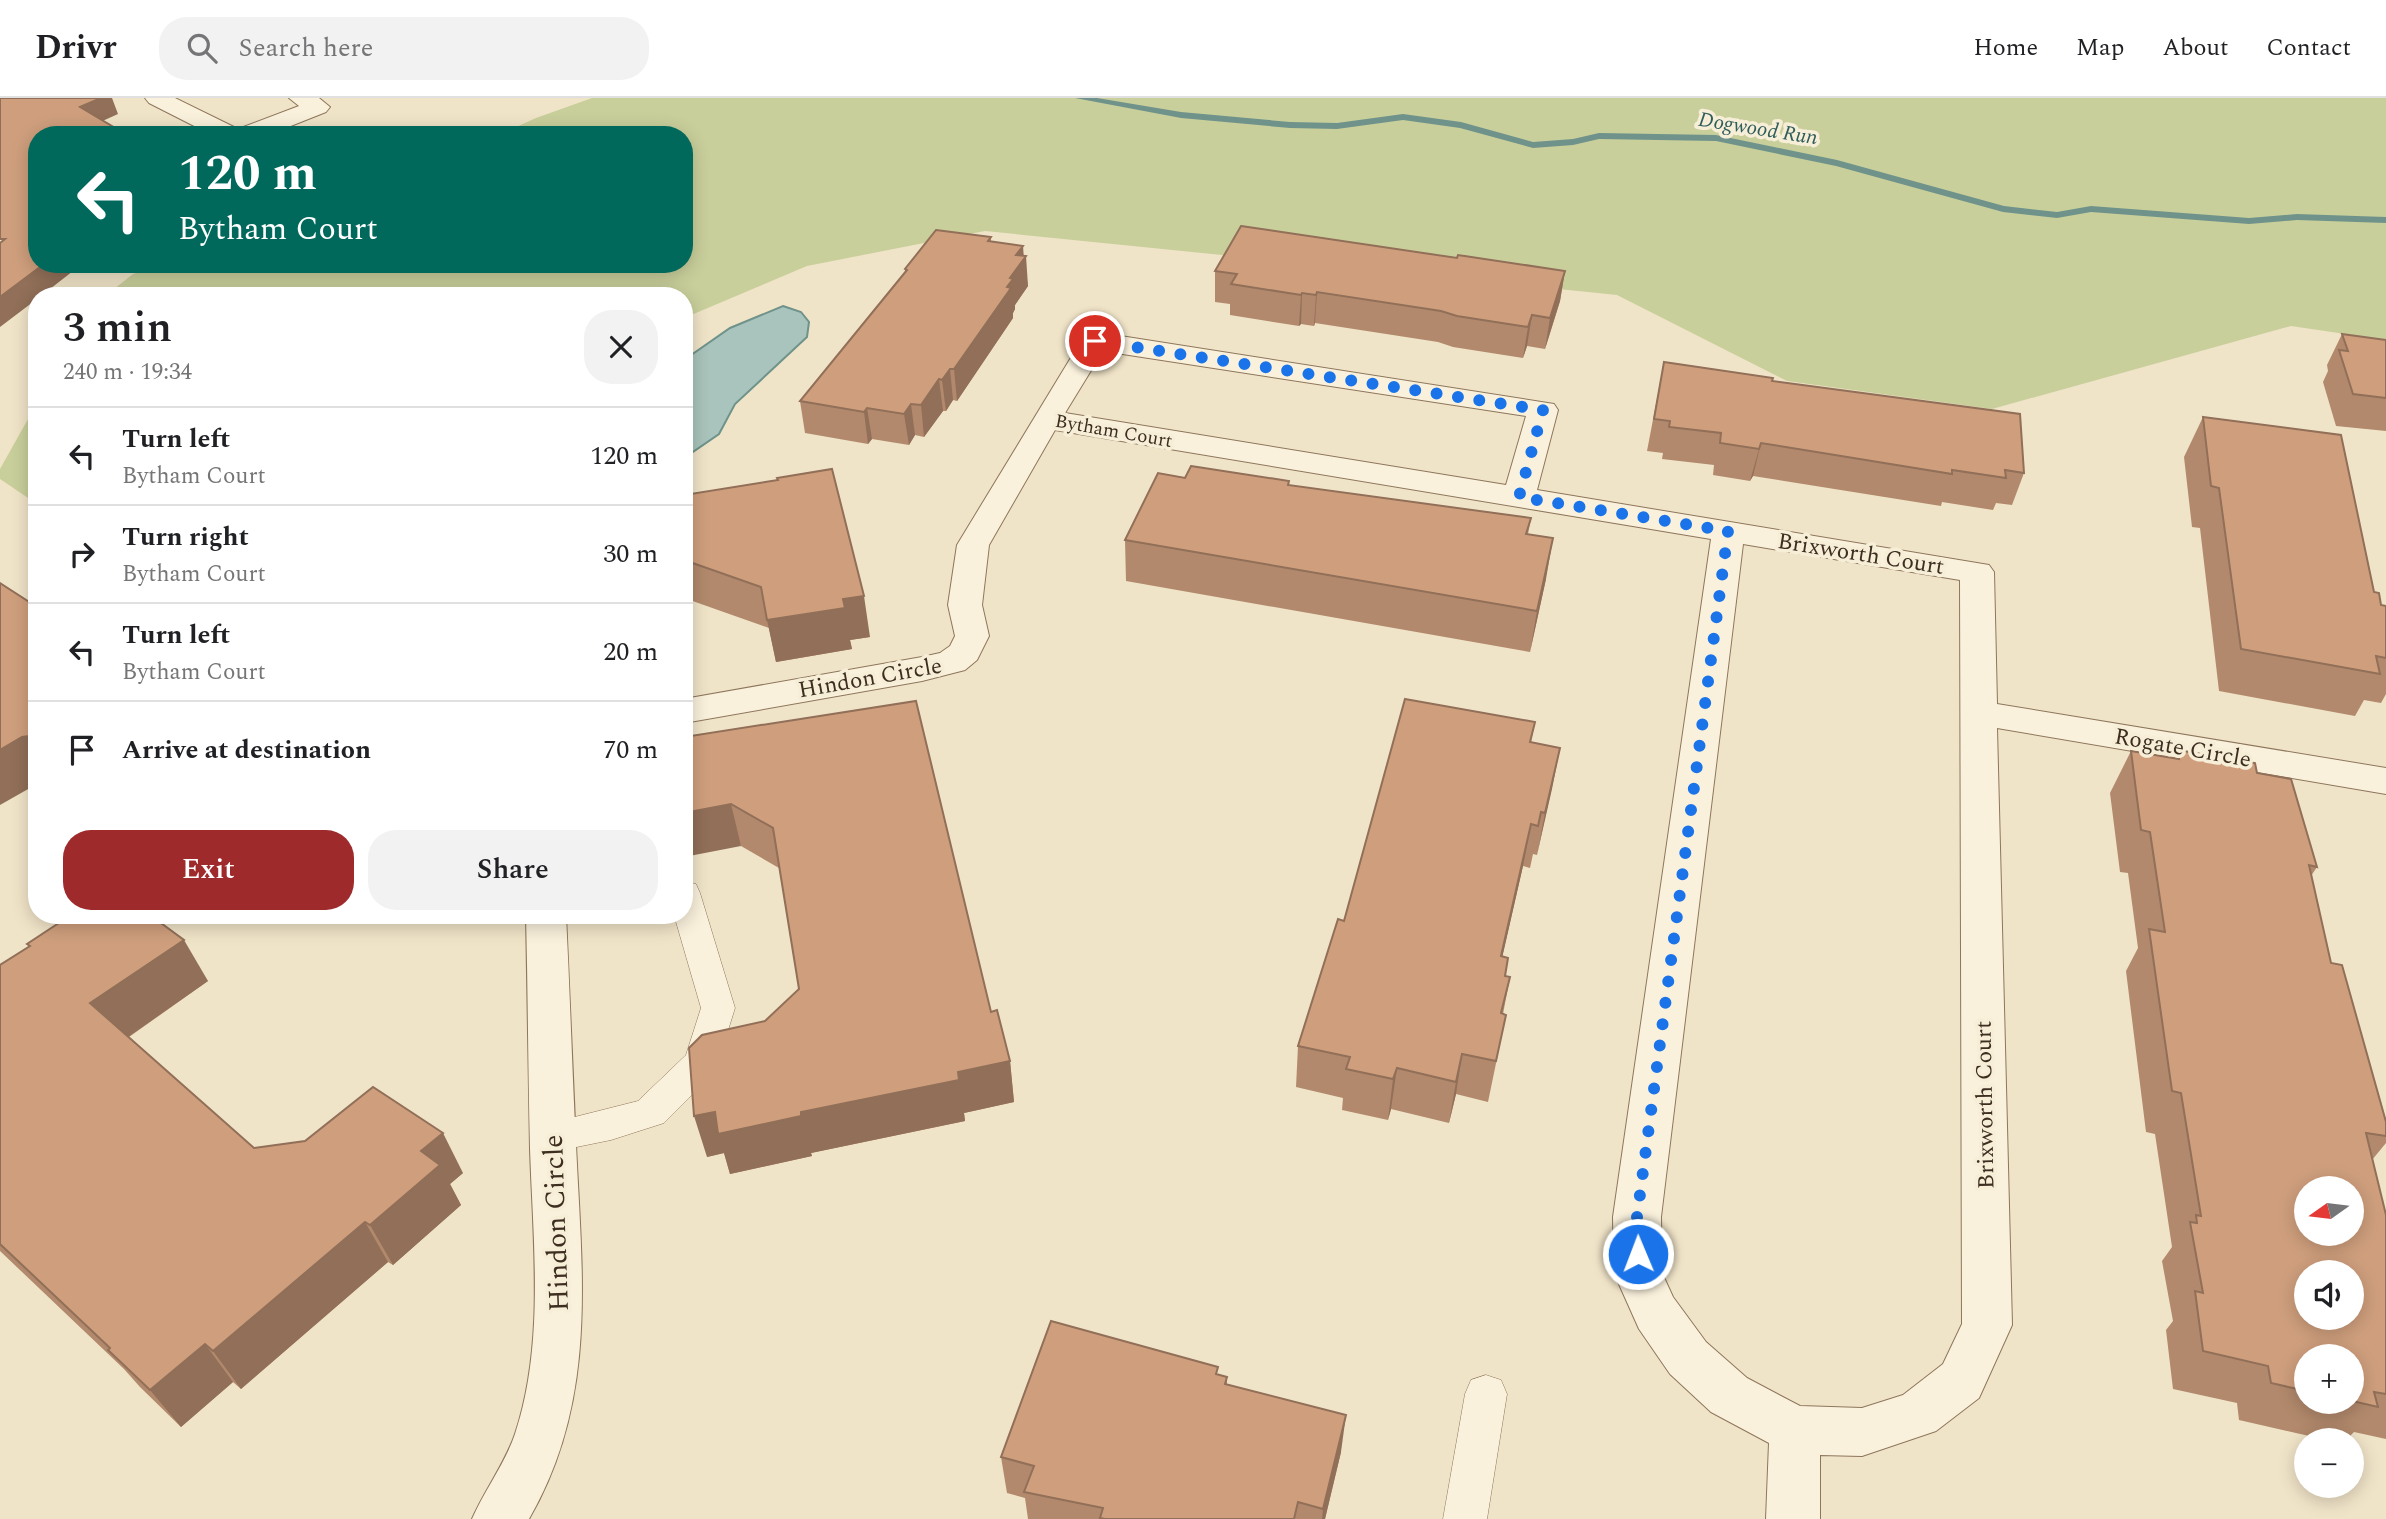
<!DOCTYPE html>
<meta charset="utf-8">
<style>
:root{--surface:#fff;--page:#f2f2f2;--text:#202124;--muted:#757577;--line:#e0e0e0;--accent:#9e2a2b}
body{margin:0;font-family:Spectral,serif;background:var(--page);color:var(--text);height:100vh;display:flex;flex-direction:column;font-size:26px;white-space:nowrap}
*{box-sizing:border-box;margin:0}
p{font-size:23px;color:var(--muted)}
.icon{flex:none;width:38px;height:38px;fill:none;stroke:currentColor;stroke-width:2;stroke-linecap:round;stroke-linejoin:round}
.map{position:relative;flex:1;overflow:hidden}
.details{position:absolute;left:28px;top:189px;width:665px;height:637px;display:flex;flex-direction:column;background:var(--surface);border-radius:28px;box-shadow:0 4px 18px #0003}
.details>*{flex:none}
.guide{position:absolute;left:28px;top:28px;width:665px;height:147px;border-radius:28px;box-shadow:0 4px 18px #0003;background:#00695c;color:#fff;overflow:hidden}
.needle{width:46px;rotate:256deg}
.controls{position:absolute;left:2294px;top:1078px;display:grid;gap:14px}
.controls a{display:grid;place-items:center;width:70px;height:70px;border-radius:50%;background:var(--surface);box-shadow:0 4px 18px #0003;font-size:35px}
.pin{position:absolute;display:grid;place-items:center;width:60px;height:60px;color:#fff;margin:-30px;border:4px solid #fff;border-radius:50%;box-shadow:0 2px 7px #0007}
.me{position:absolute;width:77px;margin:-38px;rotate:359deg;stroke-linejoin:round;filter:drop-shadow(0 0 5px #0008)}
.turn{display:flex;align-items:center;gap:24px;height:147px;padding:0 35px;font-size:32px}
.turn .icon{width:91px;height:91px;stroke-width:2.5}
.turn b{display:block;font-size:49px;line-height:60px}
.round{display:grid;place-items:center;flex:none;width:74px;height:74px;border-radius:28px;background:var(--page)}
.headline{display:flex;align-items:center;justify-content:space-between;height:119px;padding:0 35px}
h1{font-size:42px;font-weight:600;line-height:52px}
.primary-button{display:flex;gap:14px;margin-top:auto;padding:14px 35px}
.primary-button a{flex:1;height:80px;border-radius:28px;background:var(--accent);color:#fff;font-size:28px;font-weight:600;line-height:80px;text-align:center}
.primary-button a+a{background:var(--page);color:var(--text)}
ul{padding:0;list-style:none}
li{display:flex;align-items:center;gap:21px;height:98px;padding:0 35px;border-top:2px solid var(--line)}
li div{flex:1}
li b{display:block;font-size:26px}
li em{font-style:normal}
header{display:flex;align-items:center;gap:42px;box-sizing:border-box;height:98px;padding:0 35px;background:var(--surface);border-bottom:2px solid var(--line)}
header strong{font-size:33px}
nav{display:flex;gap:38px;margin-inline-start:auto;font-size:24px}
.search{width:490px;height:63px;background:var(--page);display:flex;align-items:center;gap:18px;box-sizing:border-box;padding:0 24px;border-radius:28px;color:var(--muted);font-size:26px}
.map>svg:first-child{display:block}
.green{fill:#c9cf9b}
.water{fill:#a9c4bc;stroke:#6f938a;stroke-width:2}
.lines{fill:none;stroke-linecap:round;stroke-linejoin:round}
.stream{fill:#6f938a;fill-rule:evenodd}
.lane-casing{stroke:#8d765c;stroke-width:1}
.street-casing{stroke:#8d765c;stroke-width:2}
.lane{fill:#faf1dc;fill-rule:evenodd}
.street{fill:#faf1dc;fill-rule:evenodd}
.wall{fill:#b2896c;fill-rule:evenodd}
.shaded-wall{fill:#916f58}
.building{fill:#cf9f7d;stroke:#916f58;stroke-width:2;fill-rule:evenodd}
.route{stroke:#1a73e8;stroke-width:12;stroke-dasharray:0 21.6}
.labels{text-anchor:middle;stroke-width:7;stroke-linejoin:round;paint-order:stroke}
.far-street-label{font-size:19px;fill:#3d2e20;stroke:#f7eed8}
.far-water-label{font-size:21px;font-style:italic;fill:#2f5d5a;stroke:#f7eed8}
.street-label{font-size:23px;fill:#3d2e20;stroke:#f7eed8}
.near-street-label{font-size:28px;fill:#3d2e20;stroke:#f7eed8}
</style>
<header>
<strong>Drivr</strong>
<div class="search"><svg class="icon" aria-label="search" viewBox="0 0 24 24"><circle cx="10" cy="10" r="6"/><path d="M15 15l6 6"/></svg>Search here</div>
<nav><a>Home</a><a>Map</a><a>About</a><a>Contact</a></nav>
</header>
<div class="map">
<svg width="2386" height="1421" viewBox="0 0 2386 1421">
<rect width="100%" height="100%" fill="#f0e4c8"/>
<g class="green">
<polygon points="592,0 2386,0 2386,242 2291,228 1992,311 1787,283 1617,197 985,133 807,168 684,220 684,198 105,198 133,176 163,166 684,166 684,37 499,37 536,20"/>
<polygon points="37,305 37,406 0,381 0,371"/>
</g>
<polygon class="water" points="783,208 801,214 809,224 807,239 735,306 719,336 684,360 684,262 730,230"/>
<g class="lines">
<polygon class="stream" points="1075,0 1097,0 1181,14 1290,24 1337,25 1403,16 1461,24 1533,44 1573,41 1599,35 1716,37 1837,62 2004,108 2057,114 2091,108 2249,120 2297,116 2386,119 2386,125 2297,122 2249,126 2091,114 2057,120 2003,114 1836,68 1716,43 1599,41 1573,47 1533,50 1460,30 1403,22 1337,31 1290,30 1181,20"/>
<defs>
<g id="lane">
<polygon points="684,783 696,786 700,795 735,910 715,974 664,1025 611,1042 552,1054 539,1050 533,1039 539,1028 638,1003 686,957 701,910 674,817 684,817"/>
<polygon points="1486,1277 1501,1282 1507,1296 1487,1421 1443,1421 1465,1296 1471,1282"/>
</g>
<g id="street">
<polygon points="145,0 175,0 238,31 299,8 289,0 319,0 330,9 326,14 268,37 212,37 149,5"/>
<path d="M1095,234L1554,306L1558,312L1537,392L1989,467L1994,474L1997,606L2386,670V696L1997,630L2012,1227L1979,1300L1936,1333L1862,1358L1820,1357V1421H1766L1769,1345L1711,1314L1670,1276L1639,1231L1614,1175L1613,1119L1711,441L1055,332L989,447L982,507L989,538L977,562L965,572L922,583L684,625V601L922,559L940,555L950,548L955,538L948,507L957,447L1081,243L1085,237ZM1103,253L1526,318L1506,387L1065,315ZM1743,446L1960,482L1962,1226L1943,1266L1903,1297L1862,1310L1800,1308L1747,1280L1706,1244L1673,1199L1662,1175L1661,1119Z"/>
<path d="M526,817H566C570,894 572,970 576,1047C582,1178 598,1302 529,1421H472C485,1391 505,1366 515,1336C545,1246 533,1144 530,1051C528,973 528,895 526,817Z"/>
</g>
</defs>
<use href="#lane" class="lane-casing"/>
<use href="#street" class="street-casing"/>
<use href="#lane" class="lane"/>
<use href="#street" class="street"/>
</g>
<g class="wall">
<polygon points="991,139 991,143 1023,157 1028,188 1015,207 1015,211 1013,215 1013,220 957,303 953,302 946,313 943,313 924,339 915,337 909,347 872,341 868,346 805,335 800,303 905,174 905,171"/>
<polygon points="1457,160 1565,173 1560,203 1545,251 1527,248 1523,260 1453,249 1438,244 1315,225 1314,228 1301,226 1299,228 1230,217 1230,206 1215,204 1215,173"/>
<polygon points="2342,236 2386,242 2386,333 2336,328 2323,284 2328,273 2327,267"/>
<polygon points="1664,264 1772,283 2024,375 2012,407 1996,405 1993,412 1942,404 1941,408 1753,378 1750,383 1713,377 1714,367 1662,361 1663,355 1647,353"/>
<polygon points="2203,319 2374,494 2381,507 2386,508 2386,596 2381,605 2364,602 2355,618 2219,593 2200,430 2192,429 2184,359"/>
<polygon points="1185,380 1289,387 1531,420 1528,436 1546,481 1530,554 1126,483 1125,442"/>
<polygon points="684,397 870,539 850,542 852,551 776,564 769,530 684,500"/>
<polygon points="1535,624 1531,644 1560,650 1537,757 1533,756 1530,770 1523,768 1502,859 1505,878 1510,879 1503,916 1506,917 1488,1004 1456,996 1449,1025 1391,1011 1388,1022 1342,1012 1343,1000 1296,989 1298,948 1344,823"/>
<polygon points="684,639 991,914 1010,963 1014,1004 964,1015 965,1023 811,1055 812,1058 730,1076 724,1055 707,1059 765,923 799,891 779,770 741,748"/>
<path d="M2178,652L2257,675L2317,769L2311,778L2331,865L2386,1024V1045L2372,1062L2386,1117V1341L2354,1334L2346,1342H2327L2239,1322L2237,1305L2173,1291L2166,1232L2173,1223L2162,1163L2172,1149L2155,1036L2146,1034L2126,873L2138,850L2128,775L2120,774L2110,695L2131,653L2173,660ZM2306,1258H2352V1304H2306Z"/>
<polygon points="27,846 208,883 129,939 254,1050 463,1075 450,1086 461,1107 393,1167 388,1164 241,1291 233,1284 181,1329 140,1289 124,1271 0,1153 0,867 29,848"/>
<polygon points="1218,1276 1227,1279 1227,1286 1341,1354 1325,1421 1028,1421 1025,1400 1007,1395 1001,1359"/>
</g>
<g class="shaded-wall">
<polygon points="101,0 112,0 118,16 89,29 80,9"/>
<polygon points="1023,148 1024,161 1026,158 1028,188 1015,207 1015,211 1013,215 1013,220 957,303 954,271 1007,189 1016,157"/>
<polygon points="44,166 82,166 41,198 37,198 37,201 0,229 0,199"/>
<polygon points="1565,173 1560,203 1545,251 1550,220"/>
<polygon points="1317,194 1315,225 1314,228 1316,197"/>
<polygon points="1302,195 1301,226 1299,228 1301,197"/>
<polygon points="1532,217 1527,248 1523,260 1528,229"/>
<polygon points="950,271 953,302 946,313 942,282"/>
<polygon points="939,281 943,313 924,339 921,307"/>
<polygon points="911,306 915,337 909,347 904,316"/>
<polygon points="867,310 872,341 868,346 864,314"/>
<polygon points="1761,345 1753,378 1750,383 1759,351"/>
<polygon points="1553,440 1546,481 1530,554 1537,513"/>
<polygon points="864,498 870,539 850,542 852,551 776,564 767,522 843,501"/>
<polygon points="37,637 37,686 0,707 0,652 22,639"/>
<polygon points="1560,650 1552,691 1537,757 1545,715"/>
<polygon points="731,706 741,748 684,759 684,715"/>
<polygon points="1531,726 1523,768 1493,900 1501,858"/>
<polygon points="184,842 208,883 118,946 90,905"/>
<polygon points="1462,956 1456,996 1449,1025 1456,984"/>
<polygon points="1010,963 1014,1004 964,1015 965,1023 811,1055 812,1058 730,1076 724,1055 707,1059 694,1018 715,1014 801,1014 958,974"/>
<polygon points="1397,970 1391,1011 1388,1022 1393,981"/>
<polygon points="443,1035 463,1075 450,1086 461,1107 393,1167 370,1127 421,1053"/>
<polygon points="365,1124 388,1164 241,1291 213,1253"/>
<polygon points="205,1246 233,1284 181,1329 150,1292"/>
<polygon points="1346,1317 1341,1354 1325,1421 1322,1421 1323,1411"/>
</g>
<g class="building">
<polygon points="0,0 101,0 80,9 127,37 37,37 37,166 44,166 0,199 0,145 5,141 0,141"/>
<polygon points="1241,128 1457,160 1458,157 1565,173 1550,220 1532,217 1528,229 1457,218 1441,213 1317,194 1316,197 1302,195 1301,197 1231,186 1237,176 1215,173"/>
<polygon points="936,132 991,139 988,143 1023,148 1016,157 1026,158 1010,180 1013,181 1007,189 1011,190 954,271 950,271 942,282 939,281 921,307 911,306 904,316 867,310 864,314 800,303 907,172 905,171"/>
<polygon points="2342,236 2386,242 2386,300 2353,296 2339,252 2348,253"/>
<polygon points="1664,264 1773,280 1772,283 2020,316 2024,375 2005,372 2006,380 1952,372 1952,376 1761,345 1759,351 1720,345 1721,335 1669,329 1670,323 1654,321"/>
<polygon points="2203,319 2341,337 2374,494 2379,495 2381,507 2386,508 2386,560 2376,558 2380,576 2241,551 2219,390 2211,388"/>
<polygon points="1191,368 1289,383 1288,387 1531,420 1526,436 1553,440 1537,513 1125,442 1158,375 1185,380"/>
<polygon points="832,371 864,498 843,501 845,510 767,522 761,489 684,462 684,397 778,382 777,380"/>
<polygon points="0,485 37,509 37,637 22,639 0,652"/>
<polygon points="1405,601 1535,624 1530,644 1560,650 1545,715 1541,714 1538,728 1531,726 1501,858 1508,860 1505,878 1510,879 1501,915 1506,917 1496,963 1462,956 1456,984 1397,970 1393,981 1346,971 1350,959 1298,948 1338,821 1344,823"/>
<polygon points="916,603 991,914 997,912 1010,963 958,974 959,982 801,1014 801,1018 718,1036 715,1014 694,1018 689,950 702,937 765,923 799,891 773,730 731,706 684,715 684,639"/>
<path d="M2178,652L2255,665L2257,675L2291,681L2317,769L2309,767L2331,865L2342,867L2386,1024V1038L2366,1035L2386,1117V1296L2374,1294L2378,1309L2352,1303V1258H2306V1293L2271,1285L2268,1268L2203,1253L2195,1193L2203,1195L2190,1124L2197,1125L2196,1117L2201,1118L2181,995L2172,993L2149,831L2165,834L2150,734L2141,732L2131,653L2179,661ZM2306,1090H2352V1136H2306ZM2306,1174H2352V1220H2306Z"/>
<polygon points="71,817 150,817 184,842 90,905 254,1050 305,1043 373,989 443,1035 421,1053 440,1067 370,1127 365,1124 213,1253 205,1246 150,1292 108,1252 110,1250 0,1146 0,867 30,848 27,846"/>
<polygon points="1051,1223 1218,1269 1216,1276 1227,1279 1225,1286 1346,1317 1323,1411 1298,1404 1294,1421 1105,1421 1100,1420 1103,1410 1024,1394 1034,1368 1001,1359"/>
</g>
<g class="lines">
<polyline class="route" points="1095,243 1543,312 1519,399 1728,433 1637,1119 1638,1156"/>
</g>
<g class="labels">
<g class="far-street-label">
<text transform="translate(1114 332) rotate(10)" y="7">Bytham Court</text>
</g>
<g class="far-water-label">
<text transform="translate(1758 30) rotate(9)" y="7">Dogwood Run</text>
</g>
<g class="street-label">
<text transform="translate(1861 455) rotate(9)" y="8">Brixworth Court</text>
<text transform="translate(870 579) rotate(-10)" y="8">Hindon Circle</text>
<text transform="translate(2183 649) rotate(10)" y="8">Rogate Circle</text>
<text transform="translate(1984 1007) rotate(-91)" y="8">Brixworth Court</text>
</g>
<g class="near-street-label">
<text transform="translate(555 1125) rotate(-92)" y="10">Hindon Circle</text>
</g>
</g>
</svg>
<div class="controls">
<a><svg class="needle" viewBox="-14 -14 28 28"><path d="M0-13l5 13h-10z" fill="#e53935"/><path d="M0 13l5-13h-10z" fill="#757577"/></svg></a>
<a><svg class="icon" aria-label="sound" viewBox="0 0 24 24"><path d="M4 9h4l5-4v14l-5-4H4zM17 9q2 3 0 6"/></svg></a>
<a>+</a>
<a>−</a>
</div>
<div class="pin" style="left:1095px;top:243px;background:#d93025"><svg class="icon" aria-label="arrive" viewBox="0 0 24 24"><path d="M6 21V4h12l-3 4 3 4H6"/></svg></div>
<svg class="me" style="left:1638px;top:1156px" viewBox="-20 -20 40 40"><circle r="17" fill="#1a73e8" stroke="#fff" stroke-width="3"/><path d="M0-11L8 9 0 5-8 9z" fill="#fff"/></svg>
<div class="guide">
<div class="turn"><svg class="icon" aria-label="left" viewBox="0 0 24 24"><path d="M17 20v-9H6M10 6l-5 5 5 5"/></svg><div><b>120 m</b>Bytham Court</div></div>
</div>
<section class="details">
<div class="headline"><div><h1>3 min</h1><p>240 m · 19:34</p></div><a class="round"><svg class="icon" aria-label="close" viewBox="0 0 24 24"><path d="M6 6l12 12M18 6L6 18"/></svg></a></div>
<ul>
<li><svg class="icon" aria-label="left" viewBox="0 0 24 24"><path d="M17 20v-9H6M10 6l-5 5 5 5"/></svg><div><b>Turn left</b><p>Bytham Court</p></div><em>120 m</em></li>
<li><svg class="icon" aria-label="right" viewBox="0 0 24 24"><path d="M7 20v-9h11M14 6l5 5-5 5"/></svg><div><b>Turn right</b><p>Bytham Court</p></div><em>30 m</em></li>
<li><svg class="icon" aria-label="left" viewBox="0 0 24 24"><path d="M17 20v-9H6M10 6l-5 5 5 5"/></svg><div><b>Turn left</b><p>Bytham Court</p></div><em>20 m</em></li>
<li><svg class="icon" aria-label="arrive" viewBox="0 0 24 24"><path d="M6 21V4h12l-3 4 3 4H6"/></svg><div><b>Arrive at destination</b></div><em>70 m</em></li>
</ul>
<div class="primary-button"><a>Exit</a><a>Share</a></div>
</section>
</div>
